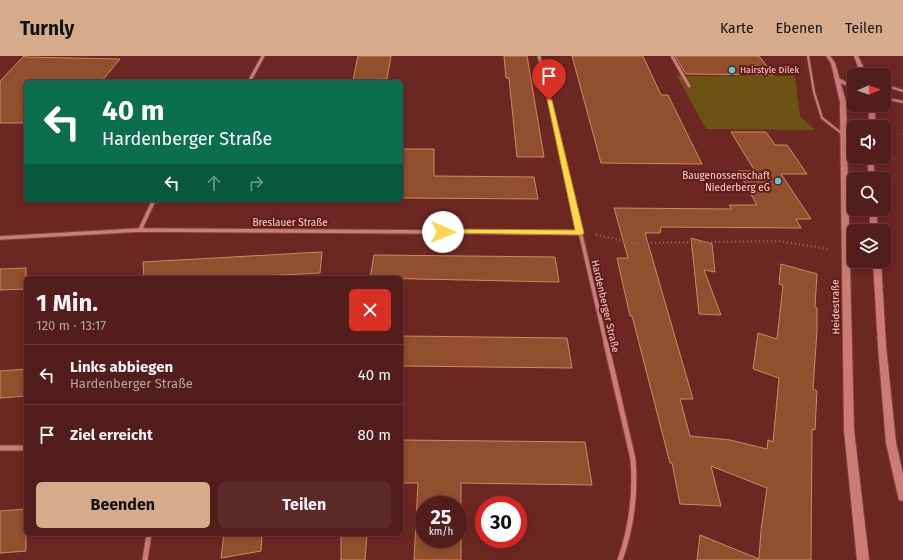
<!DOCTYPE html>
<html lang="de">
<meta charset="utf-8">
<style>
:root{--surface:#521d1a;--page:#5c2a27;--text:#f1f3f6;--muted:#b5a2a2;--line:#683b39;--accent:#d6ab8b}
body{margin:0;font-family:"Fira Sans",sans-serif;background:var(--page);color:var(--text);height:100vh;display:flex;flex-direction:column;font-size:15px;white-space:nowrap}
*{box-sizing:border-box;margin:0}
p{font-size:13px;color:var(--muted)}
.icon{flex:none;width:22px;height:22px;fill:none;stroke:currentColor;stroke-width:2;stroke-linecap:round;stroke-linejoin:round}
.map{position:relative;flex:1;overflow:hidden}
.details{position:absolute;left:24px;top:220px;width:379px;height:260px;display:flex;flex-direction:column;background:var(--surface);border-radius:6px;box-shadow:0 2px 10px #0003,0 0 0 1px var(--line)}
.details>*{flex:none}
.banner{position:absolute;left:24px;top:24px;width:379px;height:122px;border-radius:6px;box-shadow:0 2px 10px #0003,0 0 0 1px var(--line);background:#0b6e4f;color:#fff;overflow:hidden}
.needle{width:26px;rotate:88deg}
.buttons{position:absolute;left:847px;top:12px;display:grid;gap:8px}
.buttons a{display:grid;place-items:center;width:44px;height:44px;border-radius:6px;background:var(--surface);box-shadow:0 2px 10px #0003,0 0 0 1px var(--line);font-size:20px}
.speed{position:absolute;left:415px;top:440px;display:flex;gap:8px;font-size:20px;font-weight:700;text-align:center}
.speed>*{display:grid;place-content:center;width:52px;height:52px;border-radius:50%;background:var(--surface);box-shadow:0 2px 10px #0003,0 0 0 1px var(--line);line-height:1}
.speed small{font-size:10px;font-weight:400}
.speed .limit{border:6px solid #d22;background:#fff;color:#111}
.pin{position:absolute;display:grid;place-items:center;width:34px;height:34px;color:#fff;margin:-41px -17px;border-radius:50% 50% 50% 0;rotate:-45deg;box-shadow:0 0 4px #0007}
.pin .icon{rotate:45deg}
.me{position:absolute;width:44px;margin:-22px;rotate:91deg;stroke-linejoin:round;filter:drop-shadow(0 0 3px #0008)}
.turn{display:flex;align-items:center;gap:14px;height:84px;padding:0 12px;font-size:18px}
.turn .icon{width:52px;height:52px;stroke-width:2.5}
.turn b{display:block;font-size:28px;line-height:34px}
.lanes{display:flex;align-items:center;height:38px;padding:0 12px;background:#0003;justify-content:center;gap:20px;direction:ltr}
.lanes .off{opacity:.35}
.round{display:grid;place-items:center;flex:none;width:42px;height:42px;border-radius:6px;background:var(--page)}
.overview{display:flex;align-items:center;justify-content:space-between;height:68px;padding:0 12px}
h1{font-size:24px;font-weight:700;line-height:30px}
.cta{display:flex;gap:8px;margin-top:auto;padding:8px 12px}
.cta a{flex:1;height:46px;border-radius:6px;background:var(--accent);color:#111;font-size:16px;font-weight:700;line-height:46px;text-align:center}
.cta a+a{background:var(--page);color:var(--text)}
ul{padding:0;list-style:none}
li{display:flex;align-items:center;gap:12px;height:60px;padding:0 12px;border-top:1px solid var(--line)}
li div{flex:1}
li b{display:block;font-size:15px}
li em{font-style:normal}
header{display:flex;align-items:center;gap:24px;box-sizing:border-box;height:56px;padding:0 20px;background:var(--accent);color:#111}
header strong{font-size:19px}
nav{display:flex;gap:22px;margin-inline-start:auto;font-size:14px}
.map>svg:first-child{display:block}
.green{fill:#6c5314}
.building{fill:#914f2d;stroke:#d08865;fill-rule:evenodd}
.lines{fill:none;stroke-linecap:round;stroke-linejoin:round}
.service-casing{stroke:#824544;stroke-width:3.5}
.minor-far2-casing{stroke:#824544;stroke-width:4.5}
.minor-far1-casing{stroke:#824544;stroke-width:5.5}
.minor-casing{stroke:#824544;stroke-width:7}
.tertiary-casing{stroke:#824544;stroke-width:2}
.secondary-casing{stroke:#824544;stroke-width:2}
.path-far1{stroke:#9f625d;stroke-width:1.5;stroke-dasharray:0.5 2;stroke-linecap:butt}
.path{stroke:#9f625d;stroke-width:2.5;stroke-dasharray:1 3;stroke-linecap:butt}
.service{stroke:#cc7c74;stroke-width:2}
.minor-far2{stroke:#cc7c74;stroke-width:3}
.minor-far1{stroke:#cc7c74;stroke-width:3.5}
.minor{stroke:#cc7c74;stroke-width:5}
.tertiary{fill:#cc7c74;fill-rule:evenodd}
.secondary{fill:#cc7c74;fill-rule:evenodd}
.route{fill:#ffd54a;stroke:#a68a30}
.poi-dot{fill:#53cbda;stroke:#611c19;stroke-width:1.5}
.labels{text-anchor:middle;stroke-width:4;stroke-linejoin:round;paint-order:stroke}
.far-poi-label{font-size:9px;fill:#fdd2cc;stroke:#611c19;text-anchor:start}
.poi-label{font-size:10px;fill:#fdd2cc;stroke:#611c19;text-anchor:end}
.street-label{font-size:10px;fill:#fdd2cc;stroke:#611c19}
</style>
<header>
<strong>Turnly</strong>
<nav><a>Karte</a><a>Ebenen</a><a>Teilen</a></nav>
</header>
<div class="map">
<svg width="903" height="504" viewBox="0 0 903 504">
<rect width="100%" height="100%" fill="#6d2723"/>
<polygon class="green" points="677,20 795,20 800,60 815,74 706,73"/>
<g class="building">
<polygon points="24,0 26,1 120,3 101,26 26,26 26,67 0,67 0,25"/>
<polygon points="358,0 391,0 387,23 353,24"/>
<polygon points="504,0 527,0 544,101 517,101 509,22 506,22"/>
<polygon points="572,0 643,0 661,39 668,39 702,108 601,107"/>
<polygon points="675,0 759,0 774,19 686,18"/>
<polygon points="731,76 766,76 775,89 787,89 807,118 781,118 811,163 796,163 801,172 661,171 660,177 645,177 693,343 680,343 690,380 730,384 767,393 768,384 773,386 779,322 753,313 758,277 777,283 783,229 779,228 781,208 817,218 815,251 817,252 817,274 813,333 817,335 815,374 812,373 811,504 697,504 700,479 759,503 761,474 767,432 711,410 721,450 680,448 672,407 670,407 632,260 630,260 617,202 628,202 614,152 732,153 729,149 757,149 738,115 755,115"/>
<polygon points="401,93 434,93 434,120 534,121 538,143 401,142"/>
<polygon points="691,182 712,188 715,216 704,214 721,259 699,258"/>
<polygon points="322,196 320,217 221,222 144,222 143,206"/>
<polygon points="374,199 555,201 559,226 370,222"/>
<polygon points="26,212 26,233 0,234 0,213"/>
<polygon points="401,280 567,282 572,312 401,310"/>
<polygon points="26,313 26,340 0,342 0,315"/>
<path d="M401,384L585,386L592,429L461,427V504H414L418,427H401ZM424,449H458V483H424Z"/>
<polygon points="26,453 26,495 0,497 0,455"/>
<polygon points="224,478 262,478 261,495 221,502"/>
<polygon points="341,478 367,478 365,504 341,504"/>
</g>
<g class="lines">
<defs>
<polyline id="service" points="808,0 814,36 822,62 844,79"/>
<g id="minor-far2">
<polyline points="539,0 568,124"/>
<polyline points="672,0 689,30"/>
<polyline points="249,26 263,0"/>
</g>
<g id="minor-far1">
<polyline points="568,123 606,288"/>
<polyline points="140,174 154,144"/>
<polyline points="0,182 140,174 580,177"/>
</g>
<g id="minor">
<path d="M606,287L633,403C636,439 632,470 620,504"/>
<polyline points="0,392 26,392"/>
<polyline points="145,504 149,478"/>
</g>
<g id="tertiary">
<polygon points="836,23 840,23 854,30 854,33 836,25"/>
<polygon points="884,28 903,34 903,36 884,30"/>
<polygon points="884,41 903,45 903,47 884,43"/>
</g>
<g id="secondary">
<polygon points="826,0 830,0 835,7 846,46 854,374 869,504 857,504 844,374 840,46 831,7"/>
<polygon points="854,0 858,0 867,19 861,19"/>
<rect x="869" y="49" width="6" height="22"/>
<polygon points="867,101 873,101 875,123 869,123"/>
<polygon points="870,153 876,153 878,175 870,175"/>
<polygon points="873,205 881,205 886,290 896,387 903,418 903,445 899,444 898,440 886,387 878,290"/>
</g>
</defs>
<use href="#service" class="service-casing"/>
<use href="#minor-far2" class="minor-far2-casing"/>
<use href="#minor-far1" class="minor-far1-casing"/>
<use href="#minor" class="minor-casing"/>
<use href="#tertiary" class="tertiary-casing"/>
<use href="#secondary" class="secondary-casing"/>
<g class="path-far1">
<polyline points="0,56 26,55"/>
<polyline points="896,78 903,79"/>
<polyline points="886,105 897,102"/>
</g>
<polyline class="path" points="596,179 633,187 778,185 830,193"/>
<use href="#service" class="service"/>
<use href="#minor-far2" class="minor-far2"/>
<use href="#minor-far1" class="minor-far1"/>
<use href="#minor" class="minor"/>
<use href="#tertiary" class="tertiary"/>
<use href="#secondary" class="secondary"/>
</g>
<polygon class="route" points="547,43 552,44 584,177 582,179 440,177 440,174 443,173 575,174"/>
<g class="poi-dot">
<circle cx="732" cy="14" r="4"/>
<circle cx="778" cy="125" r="4"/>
</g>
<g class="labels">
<g class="far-poi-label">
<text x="740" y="17">Hairstyle Dilek</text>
</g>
<g class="poi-label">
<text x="770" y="123">Baugenossenschaft<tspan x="770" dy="12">Niederberg eG</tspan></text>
</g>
<g class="street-label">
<text x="290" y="170">Breslauer Straße</text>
<text transform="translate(606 250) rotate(77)" y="4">Hardenberger Straße</text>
<text transform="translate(835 251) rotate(-91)" y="4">Heidestraße</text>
</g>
</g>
</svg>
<div class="buttons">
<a><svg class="needle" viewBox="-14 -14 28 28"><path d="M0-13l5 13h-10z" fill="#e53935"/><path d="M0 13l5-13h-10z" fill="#b5a2a2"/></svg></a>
<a><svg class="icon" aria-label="sound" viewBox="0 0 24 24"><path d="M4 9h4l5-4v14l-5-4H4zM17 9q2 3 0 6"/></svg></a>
<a><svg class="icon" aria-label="search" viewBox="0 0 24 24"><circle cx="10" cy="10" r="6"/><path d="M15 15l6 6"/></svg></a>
<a><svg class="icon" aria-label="layers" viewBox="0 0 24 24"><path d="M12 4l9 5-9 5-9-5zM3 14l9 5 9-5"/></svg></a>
</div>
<div class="speed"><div>25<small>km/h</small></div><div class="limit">30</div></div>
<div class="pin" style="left:549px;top:44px;background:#d93025"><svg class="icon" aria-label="arrive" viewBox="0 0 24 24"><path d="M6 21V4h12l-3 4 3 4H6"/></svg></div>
<svg class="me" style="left:443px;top:176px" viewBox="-20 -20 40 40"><circle r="19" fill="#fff"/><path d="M0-13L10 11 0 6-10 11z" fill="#ffd54a"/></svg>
<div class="banner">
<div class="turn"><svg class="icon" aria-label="left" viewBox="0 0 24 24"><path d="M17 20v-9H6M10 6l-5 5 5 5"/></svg><div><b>40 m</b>Hardenberger Straße</div></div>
<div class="lanes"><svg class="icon" aria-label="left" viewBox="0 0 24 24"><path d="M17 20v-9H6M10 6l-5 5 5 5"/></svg><svg class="icon off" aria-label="ahead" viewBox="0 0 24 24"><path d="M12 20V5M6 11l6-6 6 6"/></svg><svg class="icon off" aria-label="right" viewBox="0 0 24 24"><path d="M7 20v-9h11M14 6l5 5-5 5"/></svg></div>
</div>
<section class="details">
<div class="overview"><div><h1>1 Min.</h1><p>120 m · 13:17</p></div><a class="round" style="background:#d93025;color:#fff"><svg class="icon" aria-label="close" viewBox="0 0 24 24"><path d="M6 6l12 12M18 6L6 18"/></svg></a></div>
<ul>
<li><svg class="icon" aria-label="left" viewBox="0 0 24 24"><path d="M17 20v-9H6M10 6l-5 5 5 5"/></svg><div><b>Links abbiegen</b><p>Hardenberger Straße</p></div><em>40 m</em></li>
<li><svg class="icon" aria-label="arrive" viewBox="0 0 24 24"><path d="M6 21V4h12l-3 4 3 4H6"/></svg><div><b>Ziel erreicht</b></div><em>80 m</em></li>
</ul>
<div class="cta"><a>Beenden</a><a>Teilen</a></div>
</section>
</div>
